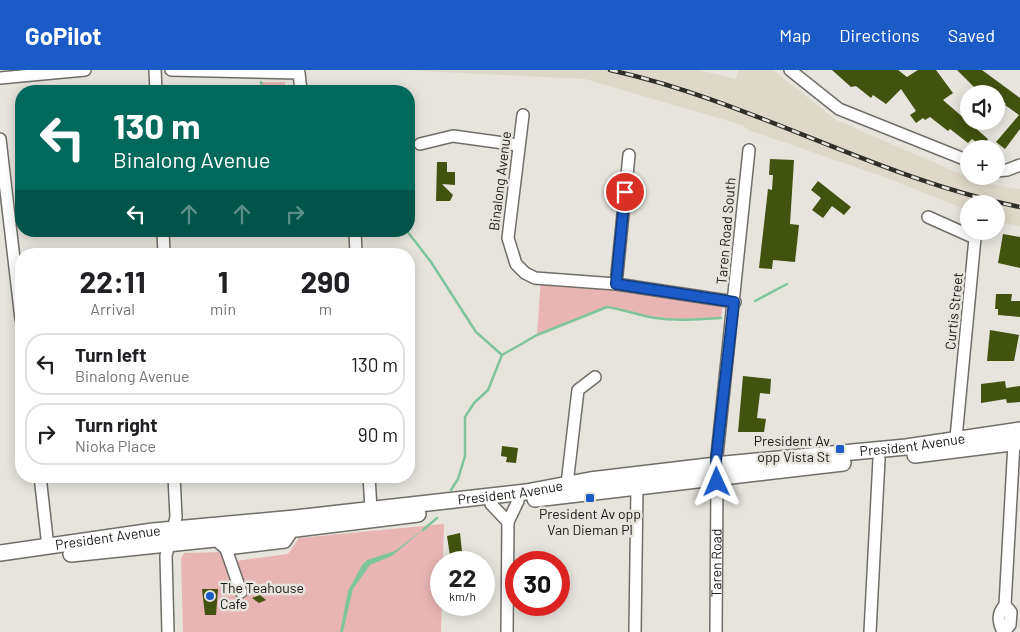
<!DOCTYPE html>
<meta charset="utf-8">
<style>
:root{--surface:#fff;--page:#f6f6f6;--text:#202124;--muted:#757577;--line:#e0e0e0;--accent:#1a5bc7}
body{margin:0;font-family:Barlow,sans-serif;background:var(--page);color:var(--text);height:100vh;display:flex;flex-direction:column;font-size:19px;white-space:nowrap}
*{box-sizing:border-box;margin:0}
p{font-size:16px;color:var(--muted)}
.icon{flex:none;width:28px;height:28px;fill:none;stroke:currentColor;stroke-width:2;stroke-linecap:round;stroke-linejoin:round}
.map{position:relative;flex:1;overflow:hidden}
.drawer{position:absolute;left:15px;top:178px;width:400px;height:235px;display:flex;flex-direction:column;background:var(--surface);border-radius:20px;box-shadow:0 2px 12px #0003}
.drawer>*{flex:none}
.top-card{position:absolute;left:15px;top:15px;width:400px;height:152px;border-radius:20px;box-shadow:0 2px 12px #0003;background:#00695c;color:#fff;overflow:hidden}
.controls{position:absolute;left:960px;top:15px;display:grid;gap:10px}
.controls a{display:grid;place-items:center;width:45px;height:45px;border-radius:50%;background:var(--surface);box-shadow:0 2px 12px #0003;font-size:25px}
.speed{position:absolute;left:430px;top:481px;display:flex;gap:10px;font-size:25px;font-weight:700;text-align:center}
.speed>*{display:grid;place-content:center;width:65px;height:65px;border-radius:50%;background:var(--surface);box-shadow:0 2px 12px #0003;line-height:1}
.speed small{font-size:12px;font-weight:400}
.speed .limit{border:8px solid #d22;background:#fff;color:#111}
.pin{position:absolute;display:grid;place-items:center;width:42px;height:42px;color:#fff;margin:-21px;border:2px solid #fff;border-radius:50%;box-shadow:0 1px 5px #0007}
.me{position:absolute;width:55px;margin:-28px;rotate:359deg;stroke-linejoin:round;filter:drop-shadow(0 0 4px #0008)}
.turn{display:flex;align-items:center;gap:18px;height:105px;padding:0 15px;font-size:22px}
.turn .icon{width:65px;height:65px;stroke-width:2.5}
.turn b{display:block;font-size:35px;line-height:42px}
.lanes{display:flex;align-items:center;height:48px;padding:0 15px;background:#0003;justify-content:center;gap:25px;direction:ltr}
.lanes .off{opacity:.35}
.eta{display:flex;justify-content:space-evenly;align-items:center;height:85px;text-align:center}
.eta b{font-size:30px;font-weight:700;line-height:35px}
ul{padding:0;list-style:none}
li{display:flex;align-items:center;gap:15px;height:62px;margin:0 10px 8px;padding:0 5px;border:2px solid var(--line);border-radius:20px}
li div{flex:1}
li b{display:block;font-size:19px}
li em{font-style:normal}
header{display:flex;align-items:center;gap:30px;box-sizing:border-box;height:70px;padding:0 25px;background:var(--accent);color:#fff}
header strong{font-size:24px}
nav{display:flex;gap:28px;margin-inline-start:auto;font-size:18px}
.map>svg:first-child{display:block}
.built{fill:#ded8ca}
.green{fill:#e9b5b4}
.water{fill:#80c49b}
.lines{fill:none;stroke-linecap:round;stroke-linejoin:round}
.stream{stroke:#80c49b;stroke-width:2.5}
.building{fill:#42520f}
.minor-casing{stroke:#706e68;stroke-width:14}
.major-casing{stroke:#706e68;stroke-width:18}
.minor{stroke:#fff;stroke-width:11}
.major{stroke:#fff;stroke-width:15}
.rail-casing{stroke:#2f2e2a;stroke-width:4.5}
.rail{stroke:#e6e4dd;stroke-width:2.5;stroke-dasharray:8;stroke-linecap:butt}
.route-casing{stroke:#113b81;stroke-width:12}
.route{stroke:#1a5bc7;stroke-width:9}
.poi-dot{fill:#1a5bc7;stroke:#e6e4dd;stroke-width:2}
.labels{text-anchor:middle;stroke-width:5;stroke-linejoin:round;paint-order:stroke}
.street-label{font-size:14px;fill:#191815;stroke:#e6e4dd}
.poi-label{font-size:14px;fill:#191815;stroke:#e6e4dd;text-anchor:end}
</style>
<header>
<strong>GoPilot</strong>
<nav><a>Map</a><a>Directions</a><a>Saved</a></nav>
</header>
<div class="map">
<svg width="1020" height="562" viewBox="0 0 1020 562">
<rect width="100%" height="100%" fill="#e6e4dd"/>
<polygon class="built" points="402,0 699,0 736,9 738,0 773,0 836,50 982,113 1020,119 1020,156 996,152 996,134 969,134 969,141 887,108 748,60 742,55 585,9"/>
<g class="green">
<polygon points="261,12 285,12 285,21 263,21"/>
<polygon points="541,208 723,230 721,248 673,249 646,246 620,239 607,237 537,265"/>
<polygon points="444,454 441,562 183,562 181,489 184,483 221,482 229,492 288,484 299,468"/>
</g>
<polygon class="water" points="426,457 392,486 370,495 353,519 343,562 340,562 348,521 362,495 367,490 395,481"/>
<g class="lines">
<g class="stream">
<polyline points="261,12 263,21"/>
<polyline points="407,161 431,192 476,262 502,285"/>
<polyline points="755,231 787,214"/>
<path d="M451,420L458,409L465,386V347L474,333L488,320L502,285L537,265L607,237C620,239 632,243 645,246C670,252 696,249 721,248"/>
<polyline points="423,460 437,448"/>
</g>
</g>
<g class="building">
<polygon points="832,0 898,0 907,7 918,0 936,0 953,23 943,30 988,69 983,77 972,69 968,73 950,59 948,61 930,47 925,50 923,48 916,53 910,45 916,41 901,19 886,34 873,25 871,28 856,16 851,17"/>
<polygon points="957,0 982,0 1020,28 1020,59 1005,79 996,72 1019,45 1005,35 1006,34 996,24 983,16 979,22"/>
<polygon points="770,89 794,90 790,154 799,155 795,192 773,190 772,199 759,198 768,119 772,120 773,105 769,105"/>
<polygon points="437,92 447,92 447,102 455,102 455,115 442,114 453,125 450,131 436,131"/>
<polygon points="818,111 851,137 844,145 832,136 823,148 812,140 821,128 811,120"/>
<polygon points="1003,164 1020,167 1020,198 998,193"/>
<polygon points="996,224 1012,224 1011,231 1020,231 1020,247 998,245 998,239 995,239"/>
<polygon points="990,260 1019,265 1014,291 987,291"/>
<polygon points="743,306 771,309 770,324 760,323 757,348 766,349 764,362 738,362"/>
<polygon points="1005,311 1006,318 1020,316 1020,332 1007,333 1006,329 981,333 981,314"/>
<polygon points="502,376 518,378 516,393 506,392 507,387 501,386"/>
<polygon points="460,463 462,482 459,485 450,486 447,466"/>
<polygon points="202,519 218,519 216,545 205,545"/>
<polygon points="260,525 266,530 259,533 252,528"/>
</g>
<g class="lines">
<defs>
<g id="minor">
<polyline points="155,0 156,21"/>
<polyline points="171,0 299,3 301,21"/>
<polyline points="790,0 839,39 969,91"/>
<polyline points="0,8 85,0"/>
<polyline points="523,45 508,168 516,194 525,203 535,208 616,214 735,232"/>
<polyline points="0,69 21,249"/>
<polyline points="420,74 453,66 518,75"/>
<polyline points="996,101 1007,100 1020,95"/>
<polyline points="928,147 975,168 956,368"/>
<polyline points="163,161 164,184"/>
<polyline points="355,161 356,184"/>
<polyline points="616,214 629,85"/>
<polyline points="716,395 749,80"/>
<polyline points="40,406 48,477"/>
<polyline points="369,406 371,439"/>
<polyline points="567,414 578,320 595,307"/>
<polyline points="491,434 508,452"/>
<polyline points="173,460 176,447 174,406"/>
<polyline points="215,469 226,479 285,472 293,460"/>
<polyline points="226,479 241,522"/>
<polyline points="1005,535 1014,373"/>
<polyline points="168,562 166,486 169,473"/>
<polyline points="507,562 508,452 518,431"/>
<polyline points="635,562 637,417"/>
<path id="s1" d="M716,562L717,408"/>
<polyline points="870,562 879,389"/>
<path d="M1003,562C998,551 997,544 1005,535L1011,542L1010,555L1004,562"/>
</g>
<g id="major">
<polyline points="915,385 1020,372"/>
<polyline points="535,429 843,393"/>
<path id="s2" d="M0,483L153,461L295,448L526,422L590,410L725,394L906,377L1020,360"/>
<polyline points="71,484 215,469 418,444"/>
</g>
</defs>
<use href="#minor" class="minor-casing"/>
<use href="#major" class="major-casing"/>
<use href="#minor" class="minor"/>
<use href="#major" class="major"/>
<defs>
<path id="rail" d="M610,0C752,31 878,109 1020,137"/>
</defs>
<use href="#rail" class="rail-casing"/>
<use href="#rail" class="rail"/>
</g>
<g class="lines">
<defs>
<polyline id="route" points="625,122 616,214 734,232 716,390 717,412"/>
</defs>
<use href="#route" class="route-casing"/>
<use href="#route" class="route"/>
</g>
<g class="poi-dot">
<rect x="835" y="374" width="10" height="10" rx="2.5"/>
<rect x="585" y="423" width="10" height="10" rx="2.5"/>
<circle cx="210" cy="526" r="5"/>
</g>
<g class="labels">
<g class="street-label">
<text transform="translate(500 111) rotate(-83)" y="5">Binalong Avenue</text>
<text transform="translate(726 161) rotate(-85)" y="5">Taren Road South</text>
<text transform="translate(954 241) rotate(-84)" y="5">Curtis Street</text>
<text dy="5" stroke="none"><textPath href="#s2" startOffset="919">President Avenue</textPath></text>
<text dy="5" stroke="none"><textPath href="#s2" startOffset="514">President Avenue</textPath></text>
<text dy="5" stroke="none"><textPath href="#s2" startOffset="109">President Avenue</textPath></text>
<text dy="5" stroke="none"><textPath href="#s1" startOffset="69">Taren Road</textPath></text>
</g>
<g class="poi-label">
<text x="830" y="376">President Av<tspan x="830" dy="16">opp Vista St</tspan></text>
<text x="590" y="449" text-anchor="middle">President Av opp<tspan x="590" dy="16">Van Dieman Pl</tspan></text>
<text x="220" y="523" text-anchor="start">The Teahouse<tspan x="220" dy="16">Cafe</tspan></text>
</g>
</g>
</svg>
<div class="controls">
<a><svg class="icon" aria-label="sound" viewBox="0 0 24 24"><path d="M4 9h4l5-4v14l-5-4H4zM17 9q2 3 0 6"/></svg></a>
<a>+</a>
<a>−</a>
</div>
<div class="speed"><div>22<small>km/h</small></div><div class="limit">30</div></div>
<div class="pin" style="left:625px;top:122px;background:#d93025"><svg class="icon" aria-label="arrive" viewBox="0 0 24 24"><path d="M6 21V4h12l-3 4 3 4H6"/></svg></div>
<svg class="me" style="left:717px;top:412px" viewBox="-20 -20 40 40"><path d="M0-17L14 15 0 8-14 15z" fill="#1a5bc7" stroke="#fff" stroke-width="4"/></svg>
<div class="top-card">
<div class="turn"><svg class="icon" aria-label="left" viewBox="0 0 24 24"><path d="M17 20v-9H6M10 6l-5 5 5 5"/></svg><div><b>130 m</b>Binalong Avenue</div></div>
<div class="lanes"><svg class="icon" aria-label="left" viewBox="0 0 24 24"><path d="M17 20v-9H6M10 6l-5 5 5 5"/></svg><svg class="icon off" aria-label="ahead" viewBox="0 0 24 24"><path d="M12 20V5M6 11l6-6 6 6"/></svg><svg class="icon off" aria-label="ahead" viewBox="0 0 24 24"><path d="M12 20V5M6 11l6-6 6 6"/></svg><svg class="icon off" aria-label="right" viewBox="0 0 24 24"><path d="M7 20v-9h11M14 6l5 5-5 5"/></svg></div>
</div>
<section class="drawer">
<div class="eta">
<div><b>22:11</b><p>Arrival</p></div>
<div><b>1</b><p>min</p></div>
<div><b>290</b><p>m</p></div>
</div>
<ul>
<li><svg class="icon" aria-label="left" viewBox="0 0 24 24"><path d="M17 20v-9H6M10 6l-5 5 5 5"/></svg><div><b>Turn left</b><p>Binalong Avenue</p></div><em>130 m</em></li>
<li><svg class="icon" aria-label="right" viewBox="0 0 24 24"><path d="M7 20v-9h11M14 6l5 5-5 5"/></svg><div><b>Turn right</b><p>Nioka Place</p></div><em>90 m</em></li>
</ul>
</section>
</div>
